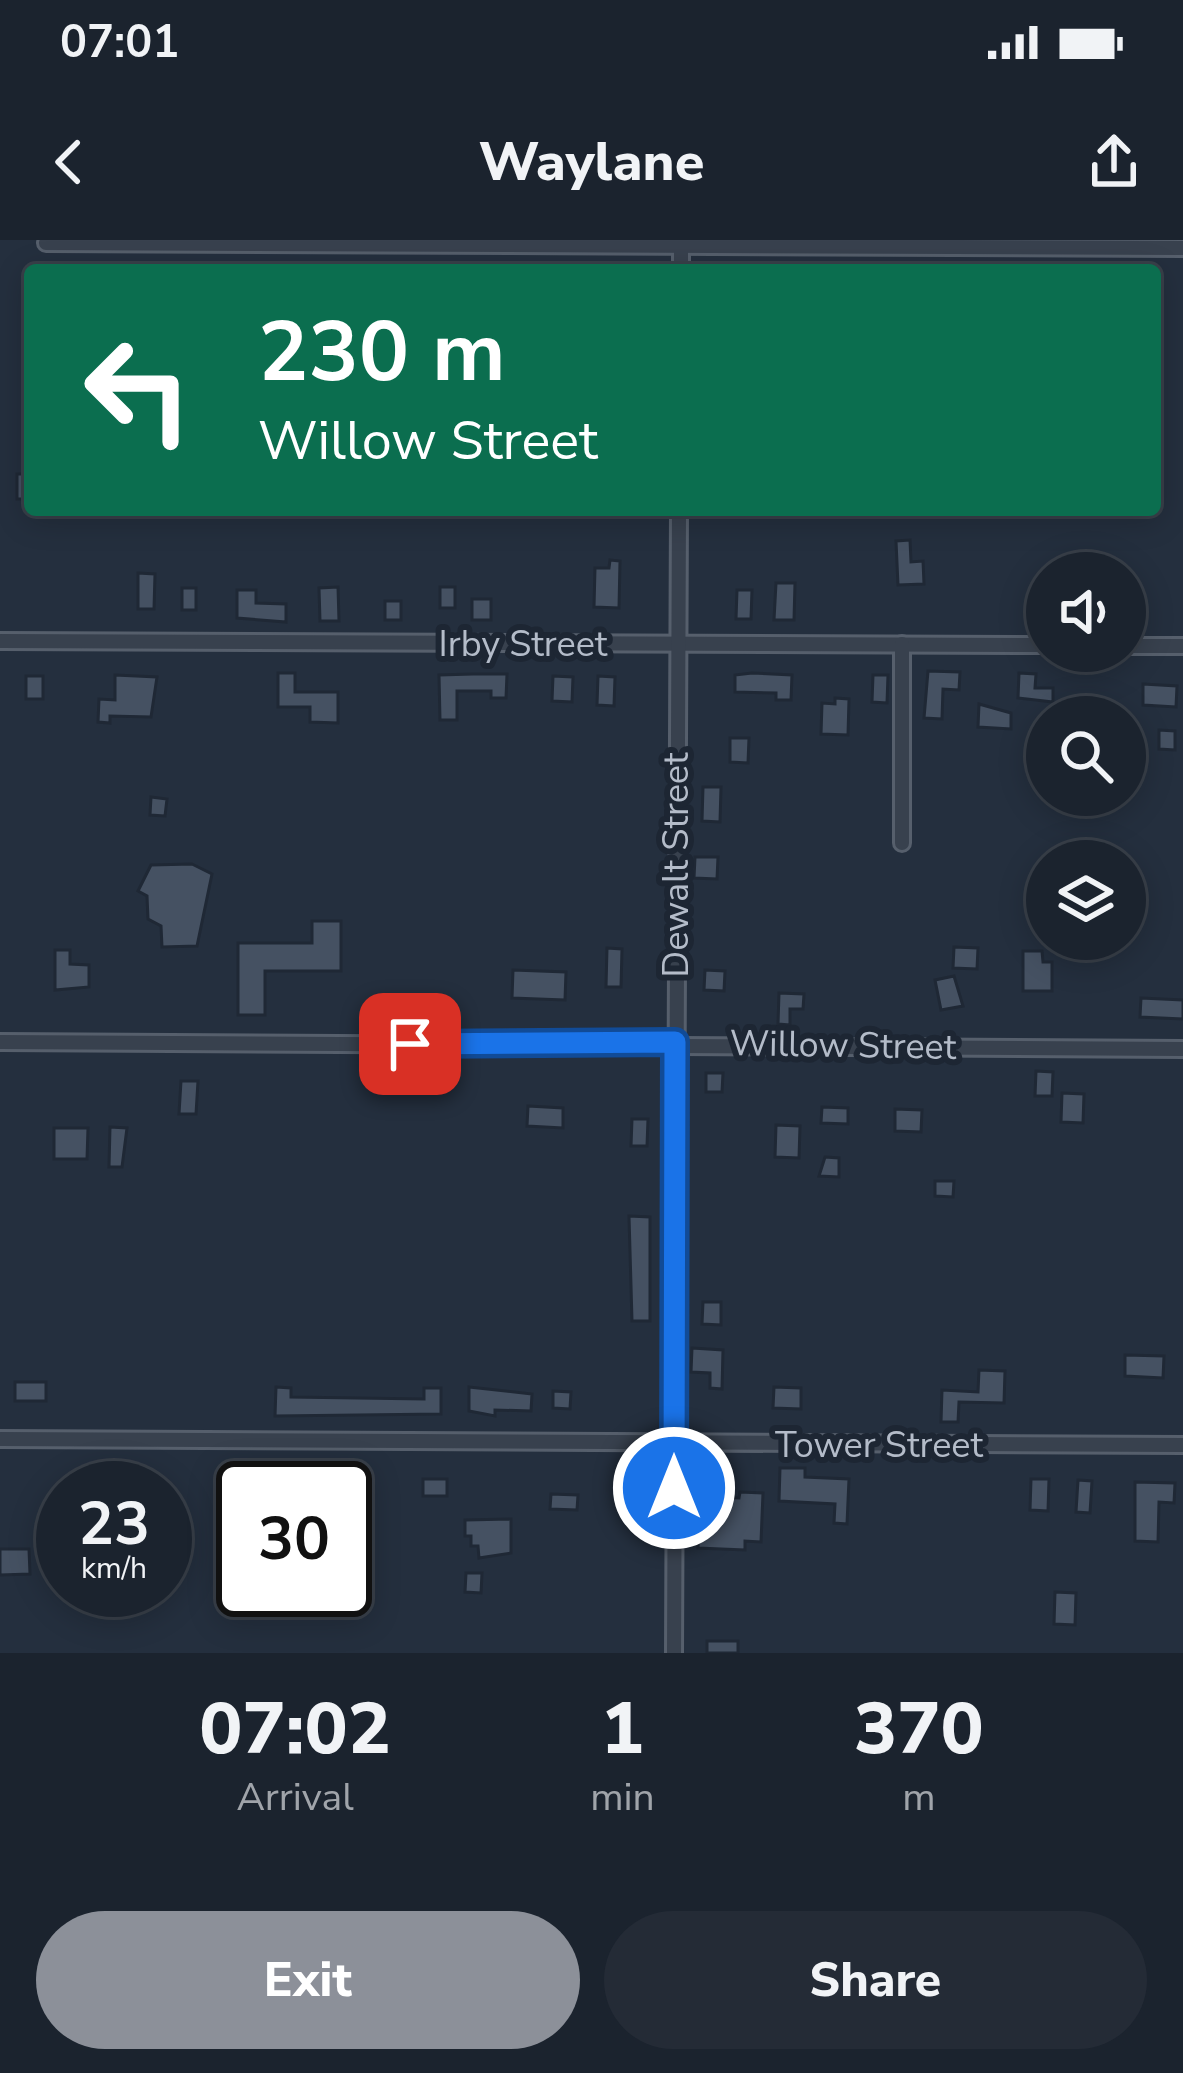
<!DOCTYPE html>
<style>
:root{--surface:#1b232e;--page:#242b36;--text:#f1f3f6;--muted:#a0a4aa;--line:#39404a;--accent:#8c9099}
body{margin:0;font-family:"Nunito Sans",sans-serif;background:var(--page);color:var(--text);height:100vh;display:flex;flex-direction:column;font-size:45px;white-space:nowrap}
*{box-sizing:border-box;margin:0}
p{font-size:39px;color:var(--muted)}
.icon{flex:none;width:66px;height:66px;fill:none;stroke:currentColor;stroke-width:2;stroke-linecap:round;stroke-linejoin:round}
.map{position:relative;height:1413px;overflow:hidden}
.side{display:flex;flex-direction:column;background:var(--surface);flex:1}
.side>*{flex:none}
.top-card{position:absolute;left:24px;top:24px;width:1137px;height:252px;border-radius:12px;box-shadow:0 6px 30px #0003,0 0 0 3px var(--line);background:#0b6e4f;color:#fff;overflow:hidden}
.fabs{position:absolute;left:1026px;top:312px;display:grid;gap:24px}
.fabs a{display:grid;place-items:center;width:120px;height:120px;border-radius:50%;background:var(--surface);box-shadow:0 6px 30px #0003,0 0 0 3px var(--line);font-size:60px}
.speed{position:absolute;left:36px;top:1221px;display:flex;gap:24px;font-size:60px;font-weight:700;text-align:center}
.speed>*{display:grid;place-content:center;width:156px;height:156px;border-radius:50%;background:var(--surface);box-shadow:0 6px 30px #0003,0 0 0 3px var(--line);line-height:1}
.speed small{font-size:30px;font-weight:400}
.speed .limit{border:6px solid #111;border-radius:18px;background:#fff;color:#111}
.pin{position:absolute;display:grid;place-items:center;width:102px;height:102px;color:#fff;margin:-51px;border-radius:24px;box-shadow:0 6px 18px #0006}
.me{position:absolute;width:132px;margin:-66px;rotate:0deg;stroke-linejoin:round;filter:drop-shadow(0 0 9px #0008)}
.turn{display:flex;align-items:center;gap:42px;height:252px;padding:0 36px;font-size:54px}
.turn .icon{width:156px;height:156px;stroke-width:2.5}
.turn b{display:block;font-size:84px;line-height:102px}
.eta{display:flex;justify-content:space-evenly;align-items:center;height:204px;text-align:center}
.eta b{font-size:72px;font-weight:800;line-height:84px}
.action{display:flex;gap:24px;margin-top:auto;padding:24px 36px}
.action a{flex:1;height:138px;border-radius:72px;background:var(--accent);color:#fff;font-size:48px;font-weight:800;line-height:138px;text-align:center}
.action a+a{background:var(--page);color:var(--text)}
.status{display:flex;justify-content:space-between;align-items:center;height:84px;padding:0 60px;background:var(--surface);direction:ltr}
.status svg{height:33px;fill:currentColor}
header{display:flex;justify-content:space-between;align-items:center;height:156px;padding:0 36px;background:var(--surface);font-size:54px;font-weight:800}
.map>svg:first-child{display:block}
.building{fill:#455162;stroke:#1f2835;stroke-width:3}
.lines{fill:none;stroke-linecap:round;stroke-linejoin:round}
.minor-casing{stroke:#565f6c;stroke-width:20}
.minor{stroke:#38414e;stroke-width:14}
.route-casing{stroke:#114b97;stroke-width:30}
.route{stroke:#1a73e8;stroke-width:21}
.labels{text-anchor:middle;stroke-width:12;stroke-linejoin:round;paint-order:stroke}
.street-label{font-size:36px;fill:#b4bcc9;stroke:#1d2633}
</style>
<div class="status"><b>07:01</b><svg viewBox="0 0 49 12"><path d="M0 12V9h3v3zM5 12V6h3v6zM10 12V3h3v9zM15 12V0h3v12zM26 1h20v11H26zM47 4h2v5h-2z"/></svg></div>
<header><svg class="icon" aria-label="back" viewBox="0 0 24 24"><path d="M15 5l-7 7 7 7"/></svg>Waylane<svg class="icon" aria-label="share" viewBox="0 0 24 24"><path d="M12 15V3M7 8l5-5 5 5M5 13v7h14v-7"/></svg></header>
<div class="map">
<svg width="1183" height="1413" viewBox="0 0 1183 1413">
<rect width="100%" height="100%" fill="#242f3e"/>
<g class="building">
<rect x="17" y="234" width="13" height="25"/>
<polygon points="910,300 911,322 923,321 924,344 898,345 896,301"/>
<polygon points="610,320 620,321 619,368 594,367 595,328 609,328"/>
<polygon points="138,333 155,334 154,369 138,369"/>
<polygon points="776,343 795,343 794,380 774,380"/>
<polygon points="338,347 339,381 320,381 319,348"/>
<rect x="440" y="347" width="15" height="21"/>
<rect x="182" y="348" width="14" height="22"/>
<polygon points="237,350 256,350 256,363 286,364 286,382 237,378"/>
<polygon points="737,350 752,350 751,379 736,379"/>
<rect x="472" y="359" width="19" height="21"/>
<rect x="385" y="361" width="16" height="19"/>
<polygon points="928,431 960,432 959,450 943,449 942,479 924,478"/>
<polygon points="278,433 295,433 295,452 338,452 338,483 310,482 310,467 278,467"/>
<polygon points="752,433 792,435 791,460 776,460 776,453 735,452 735,435"/>
<polygon points="1019,433 1036,434 1035,448 1053,448 1053,462 1018,458"/>
<polygon points="473,434 507,434 506,458 491,458 491,451 457,451 457,480 440,480 439,435"/>
<polygon points="115,435 157,437 151,477 110,476 110,483 98,482 99,459 115,460"/>
<polygon points="873,435 888,435 887,463 872,462"/>
<rect x="26" y="436" width="17" height="23"/>
<polygon points="553,436 573,437 572,462 552,461"/>
<polygon points="598,436 615,437 614,466 597,465"/>
<polygon points="1143,444 1177,446 1176,467 1143,465"/>
<polygon points="835,458 849,459 848,495 821,494 822,463 835,464"/>
<polygon points="979,464 1011,473 1011,489 978,487"/>
<polygon points="1159,490 1175,491 1175,510 1159,509"/>
<polygon points="730,498 749,498 748,523 730,522"/>
<polygon points="703,547 721,547 720,582 702,581"/>
<polygon points="151,557 167,559 165,576 150,575"/>
<polygon points="695,617 718,617 717,639 694,638"/>
<polygon points="192,624 212,634 197,706 162,707 161,686 148,679 147,656 138,651 151,625"/>
<polygon points="312,681 341,681 341,731 265,731 265,775 238,775 238,703 312,703"/>
<polygon points="954,707 978,708 977,729 953,728"/>
<polygon points="607,708 622,709 621,747 606,747"/>
<polygon points="55,710 70,710 70,724 89,725 89,747 55,750"/>
<polygon points="1023,711 1042,711 1043,722 1052,722 1052,751 1023,751"/>
<polygon points="513,730 566,732 565,760 512,758"/>
<polygon points="705,730 725,731 724,751 704,750"/>
<polygon points="954,736 963,766 941,770 935,740"/>
<polygon points="779,753 804,754 803,769 790,769 790,785 778,784"/>
<polygon points="1141,758 1183,760 1183,779 1140,777"/>
<polygon points="1036,831 1053,832 1052,856 1035,856"/>
<polygon points="706,833 723,833 722,852 706,852"/>
<polygon points="181,841 198,841 196,874 179,874"/>
<polygon points="1062,853 1084,854 1083,883 1061,882"/>
<polygon points="528,866 563,868 563,888 527,886"/>
<polygon points="822,867 848,868 848,884 821,883"/>
<polygon points="895,869 922,870 921,892 895,891"/>
<polygon points="632,879 648,879 647,906 631,906"/>
<polygon points="776,885 800,886 799,918 775,917"/>
<polygon points="110,887 127,888 122,927 109,927"/>
<polygon points="54,888 88,888 87,919 54,919"/>
<polygon points="825,917 839,918 839,937 819,936"/>
<polygon points="935,941 954,941 953,957 935,956"/>
<polygon points="629,976 650,977 650,1081 632,1081"/>
<polygon points="703,1062 721,1062 721,1085 702,1084"/>
<polygon points="692,1108 723,1110 722,1149 710,1148 710,1133 691,1132"/>
<polygon points="1125,1115 1164,1116 1163,1138 1125,1136"/>
<polygon points="979,1130 1005,1131 1004,1163 959,1162 958,1182 941,1182 942,1150 978,1152"/>
<rect x="15" y="1142" width="31" height="19"/>
<polygon points="276,1147 291,1148 291,1157 424,1159 424,1148 441,1148 441,1174 275,1176"/>
<polygon points="469,1147 532,1154 531,1171 495,1170 495,1176 469,1171"/>
<polygon points="774,1147 801,1148 801,1169 773,1168"/>
<polygon points="553,1151 571,1152 570,1169 553,1168"/>
<polygon points="780,1228 805,1228 805,1237 849,1239 847,1284 834,1283 835,1264 779,1261"/>
<rect x="423" y="1239" width="24" height="17"/>
<polygon points="1031,1239 1049,1239 1048,1271 1030,1270"/>
<polygon points="1078,1240 1092,1241 1090,1273 1076,1272"/>
<polygon points="1135,1242 1175,1243 1174,1263 1159,1262 1158,1302 1135,1301"/>
<polygon points="740,1252 763,1253 761,1302 745,1301 745,1310 698,1308 699,1265 720,1266 720,1257 739,1258"/>
<polygon points="551,1254 578,1255 577,1270 550,1269"/>
<polygon points="511,1279 511,1313 479,1318 478,1306 471,1306 471,1296 465,1296 465,1280"/>
<polygon points="0,1309 29,1309 30,1334 0,1335"/>
<polygon points="466,1333 482,1333 481,1353 465,1352"/>
<polygon points="1055,1352 1076,1353 1075,1385 1054,1384"/>
<rect x="707" y="1401" width="31" height="12"/>
</g>
<g class="lines">
<defs>
<g id="minor">
<polyline points="46,3 1183,8"/>
<polyline points="681,30 681,0"/>
<polyline points="0,401 1047,405"/>
<polyline points="902,404 902,603"/>
<polyline points="1125,406 1183,406"/>
<polyline points="0,802 1183,809"/>
<polyline points="0,1199 1183,1205"/>
<polyline points="674,1413 679,270"/>
</g>
</defs>
<use href="#minor" class="minor-casing"/>
<use href="#minor" class="minor"/>
</g>
<g class="lines">
<defs>
<polyline id="route" points="410,804 675,802 674,1248"/>
</defs>
<use href="#route" class="route-casing"/>
<use href="#route" class="route"/>
</g>
<g class="labels">
<g class="street-label">
<text x="523" y="416">Irby Street</text>
<text transform="translate(675 625) rotate(-90)" y="13">Dewalt Street</text>
<text transform="translate(843 804) rotate(1)" y="13">Willow Street</text>
<text x="879" y="1217">Tower Street</text>
</g>
</g>
</svg>
<div class="fabs">
<a><svg class="icon" aria-label="sound" viewBox="0 0 24 24"><path d="M4 9h4l5-4v14l-5-4H4zM17 9q2 3 0 6"/></svg></a>
<a><svg class="icon" aria-label="search" viewBox="0 0 24 24"><circle cx="10" cy="10" r="6"/><path d="M15 15l6 6"/></svg></a>
<a><svg class="icon" aria-label="layers" viewBox="0 0 24 24"><path d="M12 4l9 5-9 5-9-5zM3 14l9 5 9-5"/></svg></a>
</div>
<div class="speed"><div>23<small>km/h</small></div><div class="limit">30</div></div>
<div class="pin" style="left:410px;top:804px;background:#d93025"><svg class="icon" aria-label="arrive" viewBox="0 0 24 24"><path d="M6 21V4h12l-3 4 3 4H6"/></svg></div>
<svg class="me" style="left:674px;top:1248px" viewBox="-20 -20 40 40"><circle r="17" fill="#1a73e8" stroke="#fff" stroke-width="3"/><path d="M0-11L8 9 0 5-8 9z" fill="#fff"/></svg>
<div class="top-card">
<div class="turn"><svg class="icon" aria-label="left" viewBox="0 0 24 24"><path d="M17 20v-9H6M10 6l-5 5 5 5"/></svg><div><b>230 m</b>Willow Street</div></div>
</div>
</div>
<section class="side">
<div class="eta">
<div><b>07:02</b><p>Arrival</p></div>
<div><b>1</b><p>min</p></div>
<div><b>370</b><p>m</p></div>
</div>
<div class="action"><a>Exit</a><a>Share</a></div>
</section>
